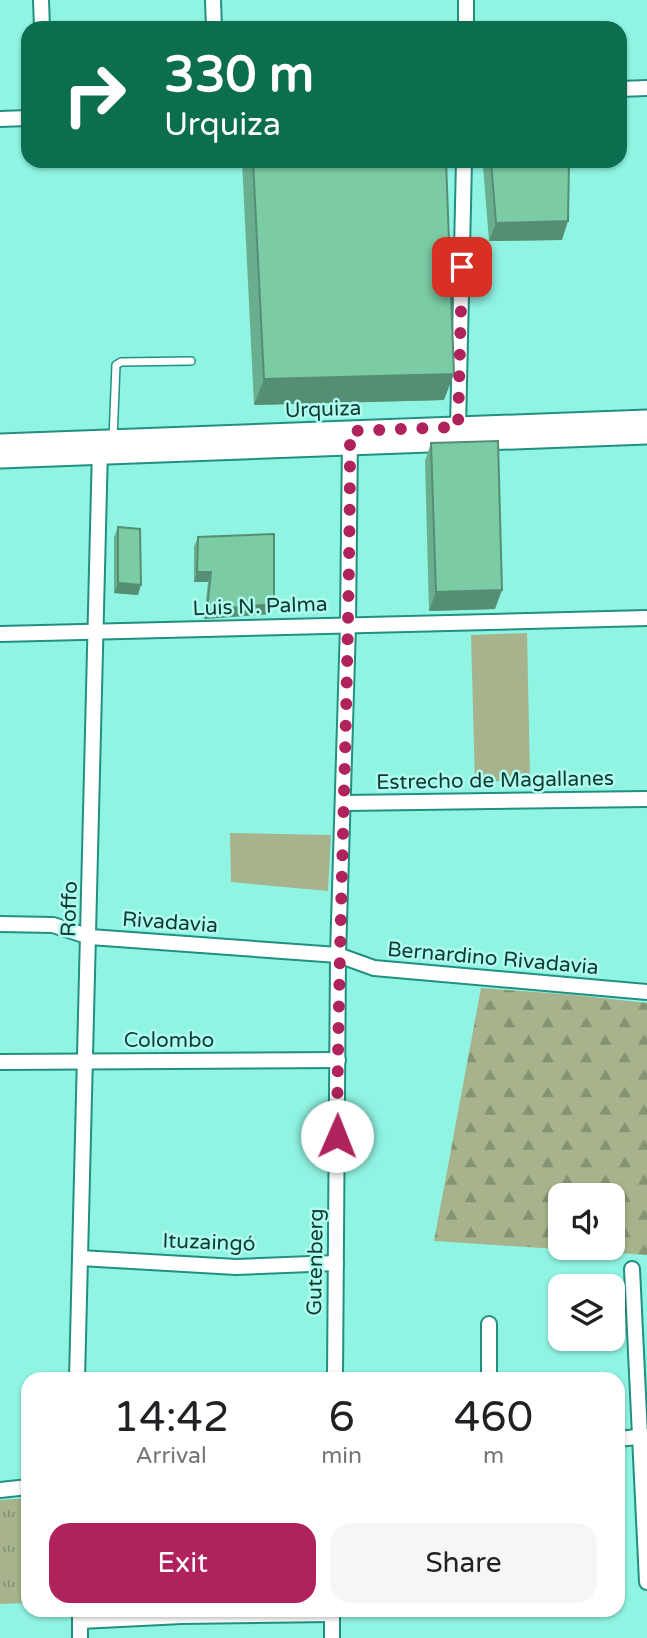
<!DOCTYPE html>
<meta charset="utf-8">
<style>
:root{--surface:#fff;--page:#f6f6f6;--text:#202124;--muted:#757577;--accent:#af225c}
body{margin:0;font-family:"Varela Round",sans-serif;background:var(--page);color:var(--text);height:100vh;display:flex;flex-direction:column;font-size:26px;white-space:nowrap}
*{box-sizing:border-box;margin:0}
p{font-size:23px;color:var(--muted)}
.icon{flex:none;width:38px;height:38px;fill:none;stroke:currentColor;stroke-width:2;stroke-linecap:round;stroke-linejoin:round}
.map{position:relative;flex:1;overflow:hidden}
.drawer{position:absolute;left:21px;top:1372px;width:604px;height:245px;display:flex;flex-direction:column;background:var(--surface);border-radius:21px;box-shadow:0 2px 5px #0004}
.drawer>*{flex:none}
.guide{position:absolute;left:21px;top:21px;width:606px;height:147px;border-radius:21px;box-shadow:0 2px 5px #0004;background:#0b6e4f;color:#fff;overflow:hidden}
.buttons{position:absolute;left:548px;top:1183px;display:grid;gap:14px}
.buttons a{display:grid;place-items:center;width:77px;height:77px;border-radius:14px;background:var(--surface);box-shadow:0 2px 5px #0004;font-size:35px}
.pin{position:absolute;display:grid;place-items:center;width:60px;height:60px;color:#fff;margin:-30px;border-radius:14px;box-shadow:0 4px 10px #0006}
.me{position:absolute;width:77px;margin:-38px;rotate:1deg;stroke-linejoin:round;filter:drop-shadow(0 0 5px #0008)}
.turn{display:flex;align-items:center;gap:24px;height:147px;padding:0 28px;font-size:32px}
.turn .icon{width:91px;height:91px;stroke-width:2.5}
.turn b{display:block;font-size:49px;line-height:60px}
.eta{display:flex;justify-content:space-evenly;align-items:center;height:119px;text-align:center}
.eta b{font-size:42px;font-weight:600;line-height:49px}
.cta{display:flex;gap:14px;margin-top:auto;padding:14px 28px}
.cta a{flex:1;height:80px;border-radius:21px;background:var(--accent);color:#fff;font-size:28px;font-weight:600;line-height:80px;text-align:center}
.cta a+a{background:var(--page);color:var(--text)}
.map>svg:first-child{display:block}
.grass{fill:#a7b38c}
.forest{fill:url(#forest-firs);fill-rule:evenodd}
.park{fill:url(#park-tufts)}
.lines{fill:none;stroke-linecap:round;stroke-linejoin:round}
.lane-casing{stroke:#229081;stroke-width:10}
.street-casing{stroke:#229081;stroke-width:18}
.secondary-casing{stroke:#229081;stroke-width:23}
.lane{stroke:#fff;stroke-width:7}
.street{stroke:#fff;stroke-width:14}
.secondary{stroke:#fff;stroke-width:19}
.wall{fill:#6aaf8d}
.shaded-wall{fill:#568e73}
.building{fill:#7bcba4;stroke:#568e73;stroke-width:2}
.route{stroke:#af225c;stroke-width:12;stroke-dasharray:0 21.6}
.labels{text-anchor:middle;stroke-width:5;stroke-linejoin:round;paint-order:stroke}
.street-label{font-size:21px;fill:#0e3a34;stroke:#b0fdef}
</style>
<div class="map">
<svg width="647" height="1638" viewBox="0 0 647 1638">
<defs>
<pattern id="forest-firs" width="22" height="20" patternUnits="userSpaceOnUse" patternTransform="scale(1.75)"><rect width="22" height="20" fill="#a7b38c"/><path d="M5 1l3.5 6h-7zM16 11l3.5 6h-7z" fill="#869373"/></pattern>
<pattern id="park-tufts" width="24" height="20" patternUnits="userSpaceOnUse" patternTransform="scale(1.75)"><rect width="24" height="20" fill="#a7b38c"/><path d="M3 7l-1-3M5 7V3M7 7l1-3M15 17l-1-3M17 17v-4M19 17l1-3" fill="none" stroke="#869373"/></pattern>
</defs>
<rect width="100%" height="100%" fill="#90f4e3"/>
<g class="grass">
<polygon points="527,633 530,777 475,784 471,635"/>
<polygon points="230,833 331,835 328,891 231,882"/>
</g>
<path class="forest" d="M481,988L575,995L647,1003V1255L434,1241ZM560,1195H612V1248H560Z"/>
<polygon class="park" points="28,1498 28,1603 0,1604 0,1500"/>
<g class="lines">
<defs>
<polyline id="lane" points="113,439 116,365 121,362 191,361"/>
<g id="street">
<polyline points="41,0 42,28"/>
<polyline points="213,0 214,28"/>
<polyline points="466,28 466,0"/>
<polyline points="620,89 647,88"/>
<polyline points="0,119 28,118"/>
<polyline points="458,427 464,161"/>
<polyline points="0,634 647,618"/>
<polyline points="344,803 647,799"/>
<polyline points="0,924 53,925 90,937 338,955 374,968 647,992"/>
<polyline points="0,1062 338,1060"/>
<polyline points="80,1258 236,1267 336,1263"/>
<polyline points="632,1269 647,1582"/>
<polyline points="77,1379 100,448"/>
<polyline points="335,1379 338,955 348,625 350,436"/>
<polyline points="489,1379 489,1324"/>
<polyline points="618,1439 647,1436"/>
<polyline points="0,1490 28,1487"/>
<polyline points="332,1610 332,1638"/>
<polyline points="80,1621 182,1616 332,1614"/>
<polyline points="80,1638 80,1610"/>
</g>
<g id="secondary">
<polyline points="0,444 647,420"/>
<polyline points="0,458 647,434"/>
</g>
</defs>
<use href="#lane" class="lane-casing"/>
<use href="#street" class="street-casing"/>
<use href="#secondary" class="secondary-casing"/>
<use href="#lane" class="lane"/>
<use href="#street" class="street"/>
<use href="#secondary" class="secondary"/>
</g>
<g class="wall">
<polygon points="242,161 446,161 444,400 254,405"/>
<polygon points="485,161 569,161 562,240 489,241 483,166"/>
<polygon points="431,443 495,609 429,611 425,461"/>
<polygon points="118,527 138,595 114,593 114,537"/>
<polygon points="198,537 274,604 270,614 204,619 208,582 194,582 194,547"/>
</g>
<g class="shaded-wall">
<polygon points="568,221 562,240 489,241 496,223"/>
<polygon points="454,374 444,400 254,405 264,379"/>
<polygon points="197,572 211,572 208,582 194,582"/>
<polygon points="118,583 141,585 138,595 114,593"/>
<polygon points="502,590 495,609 429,611 436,592"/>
<polygon points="274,604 270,614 204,619 207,610"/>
</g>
<g class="building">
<polygon points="253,161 446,161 454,374 264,379"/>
<polygon points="491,161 569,161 568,221 496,223"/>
<polygon points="498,441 502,590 436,592 431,443"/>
<polygon points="118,527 140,529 141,585 118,583"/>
<polygon points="274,534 274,604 207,610 211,572 197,572 198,537"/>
</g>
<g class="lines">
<path class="route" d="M337,1136C339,901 350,666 350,431L458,427L462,267"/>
</g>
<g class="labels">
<g class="street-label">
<text transform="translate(323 409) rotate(-2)" y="7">Urquiza</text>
<text transform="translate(260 606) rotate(-2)" y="7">Luis N. Palma</text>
<text transform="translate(495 780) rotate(-1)" y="7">Estrecho de Magallanes</text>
<text transform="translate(69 909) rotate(-88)" y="7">Roffo</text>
<text transform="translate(170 922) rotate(4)" y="7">Rivadavia</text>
<text transform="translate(493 958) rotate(5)" y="7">Bernardino Rivadavia</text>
<text x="169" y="1047">Colombo</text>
<text transform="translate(209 1242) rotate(2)" y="7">Ituzaingó</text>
<text transform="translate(315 1262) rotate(-89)" y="7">Gutenberg</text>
</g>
</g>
</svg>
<div class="buttons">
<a><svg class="icon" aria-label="sound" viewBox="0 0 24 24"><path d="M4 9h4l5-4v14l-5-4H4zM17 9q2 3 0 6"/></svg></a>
<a><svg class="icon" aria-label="layers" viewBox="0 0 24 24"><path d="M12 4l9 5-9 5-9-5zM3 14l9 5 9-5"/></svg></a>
</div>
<div class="pin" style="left:462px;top:267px;background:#d93025"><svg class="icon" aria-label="arrive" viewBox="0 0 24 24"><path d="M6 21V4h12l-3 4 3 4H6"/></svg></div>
<svg class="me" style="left:337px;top:1136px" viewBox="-20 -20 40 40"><circle r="19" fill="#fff"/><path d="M0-13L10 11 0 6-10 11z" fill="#af225c"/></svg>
<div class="guide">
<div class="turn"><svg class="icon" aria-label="right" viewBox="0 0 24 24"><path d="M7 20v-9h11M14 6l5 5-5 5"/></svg><div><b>330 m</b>Urquiza</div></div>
</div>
<section class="drawer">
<div class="eta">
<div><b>14:42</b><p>Arrival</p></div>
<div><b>6</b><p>min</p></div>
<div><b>460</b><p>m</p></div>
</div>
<div class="cta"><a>Exit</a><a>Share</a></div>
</section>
</div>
